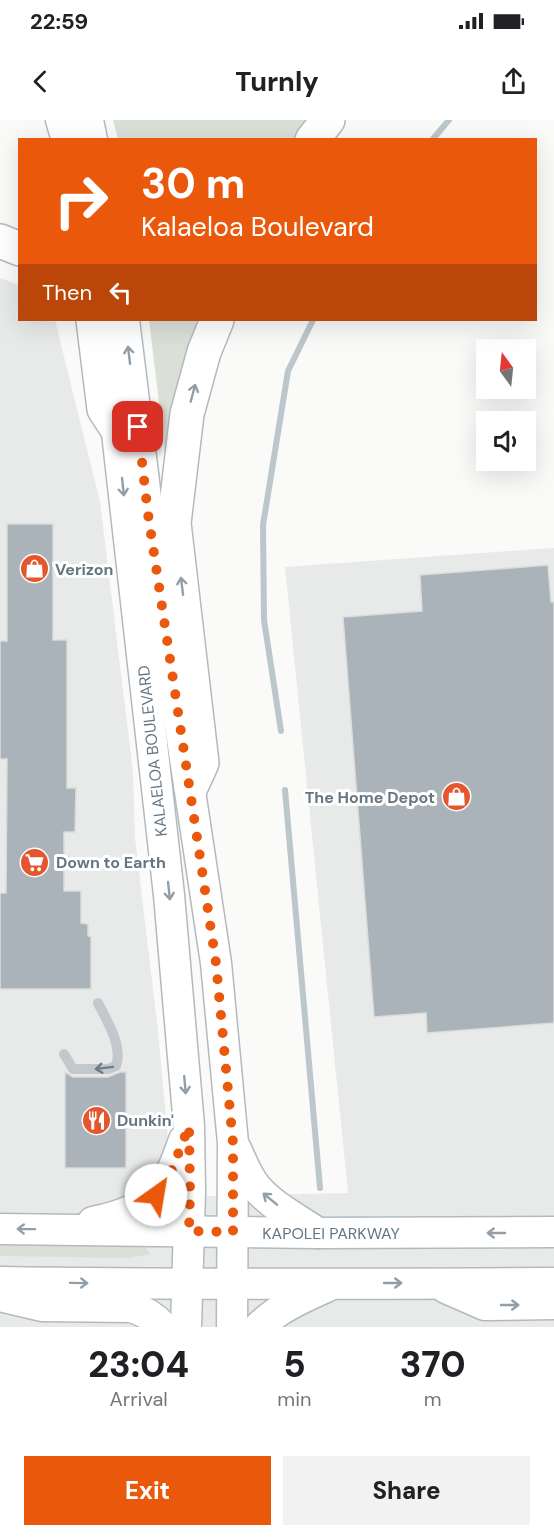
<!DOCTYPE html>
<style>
:root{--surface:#fff;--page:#f2f2f2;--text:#202124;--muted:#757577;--accent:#ea580c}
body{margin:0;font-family:"DM Sans",sans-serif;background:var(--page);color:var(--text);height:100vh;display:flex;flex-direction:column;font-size:22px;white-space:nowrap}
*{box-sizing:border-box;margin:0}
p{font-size:20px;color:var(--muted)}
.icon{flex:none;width:33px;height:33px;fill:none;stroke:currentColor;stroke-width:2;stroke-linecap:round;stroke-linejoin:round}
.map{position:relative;height:1207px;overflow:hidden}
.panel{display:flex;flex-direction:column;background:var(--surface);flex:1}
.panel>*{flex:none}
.guide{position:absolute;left:18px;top:18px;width:519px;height:183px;border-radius:0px;box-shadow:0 6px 24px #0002;background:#ea580c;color:#fff;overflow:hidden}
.needle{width:39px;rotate:345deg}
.tools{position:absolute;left:476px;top:219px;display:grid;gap:12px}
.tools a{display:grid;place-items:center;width:60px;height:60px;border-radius:0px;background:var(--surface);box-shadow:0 6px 24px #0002;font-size:30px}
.pin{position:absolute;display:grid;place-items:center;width:51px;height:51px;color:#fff;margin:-26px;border-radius:12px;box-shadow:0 3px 9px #0006}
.me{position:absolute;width:66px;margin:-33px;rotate:32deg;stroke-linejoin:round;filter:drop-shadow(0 0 4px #0008)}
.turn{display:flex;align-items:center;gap:21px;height:126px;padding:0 24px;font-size:27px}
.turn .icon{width:78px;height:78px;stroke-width:2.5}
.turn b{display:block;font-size:42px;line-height:51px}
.then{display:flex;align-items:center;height:57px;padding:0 24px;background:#0003;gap:12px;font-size:22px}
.eta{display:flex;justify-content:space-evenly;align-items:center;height:102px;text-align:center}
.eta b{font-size:36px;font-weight:800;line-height:42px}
.cta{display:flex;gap:12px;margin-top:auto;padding:12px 24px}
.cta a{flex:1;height:69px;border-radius:0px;background:var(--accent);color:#fff;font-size:24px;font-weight:800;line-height:69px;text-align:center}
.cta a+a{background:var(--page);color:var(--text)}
.status{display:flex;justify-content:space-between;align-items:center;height:42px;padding:0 30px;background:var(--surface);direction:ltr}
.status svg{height:16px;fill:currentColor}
header{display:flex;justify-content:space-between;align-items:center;height:78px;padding:0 24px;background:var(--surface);font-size:27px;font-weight:800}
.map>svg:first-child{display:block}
.built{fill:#e8e9e9}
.green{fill:#dadfd7}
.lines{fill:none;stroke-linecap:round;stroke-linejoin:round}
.stream{stroke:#bbc7cb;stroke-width:6}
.building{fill:#aab3b9;stroke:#dcdcda;stroke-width:1.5}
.secondary-casing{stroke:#b3babf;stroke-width:33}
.highway-casing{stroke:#b4b9bd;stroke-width:36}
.lane{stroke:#c3c8cc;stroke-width:10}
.secondary{stroke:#fff;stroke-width:30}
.highway{stroke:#fff;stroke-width:33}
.oneway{stroke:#939fa8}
.oneway2{stroke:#6a7a87}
.route{stroke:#ea580c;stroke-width:10;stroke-dasharray:0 18}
.labels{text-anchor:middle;stroke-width:6;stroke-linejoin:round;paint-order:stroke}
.poi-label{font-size:16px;font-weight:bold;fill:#657683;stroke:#fff;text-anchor:start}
.street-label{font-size:16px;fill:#657683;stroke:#fff}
</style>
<div class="status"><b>22:59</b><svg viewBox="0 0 49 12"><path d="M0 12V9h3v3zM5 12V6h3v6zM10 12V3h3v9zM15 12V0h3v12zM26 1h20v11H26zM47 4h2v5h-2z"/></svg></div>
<header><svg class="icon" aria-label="back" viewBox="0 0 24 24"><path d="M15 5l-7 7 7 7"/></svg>Turnly<svg class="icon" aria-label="share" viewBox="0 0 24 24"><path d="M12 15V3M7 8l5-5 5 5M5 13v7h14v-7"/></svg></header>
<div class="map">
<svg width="554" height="1207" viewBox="0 0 554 1207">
<rect width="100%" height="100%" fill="#fafaf8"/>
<polygon class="built" points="0,158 19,165 20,200 55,200 100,382 133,652 135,718 158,911 168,1020 162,1047 148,1065 123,1078 348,1073 285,447 554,428 554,1207 0,1207"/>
<g class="green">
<polygon points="113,0 323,0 308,20 118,19"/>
<polygon points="149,200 214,200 169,365"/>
<polygon points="0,1123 143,1124 150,1134 128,1138 0,1136"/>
</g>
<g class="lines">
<g class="stream">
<polyline points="432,20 449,0"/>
<polyline points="281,611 264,500 263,405 288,251 313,200"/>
<polyline points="285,670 320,1068"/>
</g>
</g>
<g class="building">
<polygon points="7,404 53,404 53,520 67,520 67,668 76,668 75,712 64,712 64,771 81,771 81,803 88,804 88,816 91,817 91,869 0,869 0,773 6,773 7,639 0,639 0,521 7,521"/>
<polygon points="548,445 551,482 554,482 554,903 427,913 426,893 374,897 343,497 422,491 420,455"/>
<polygon points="65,952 73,957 108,957 120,952 126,952 126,1048 65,1048"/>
</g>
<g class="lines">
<defs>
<g id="secondary">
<polyline points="61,0 67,20"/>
<polyline points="88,0 92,20"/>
<polyline points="124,200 148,394 216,843 233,1023 232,1207"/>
<polyline points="114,286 169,775 189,1006 190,1072 186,1207"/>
<path d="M236,1029C242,1042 247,1056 256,1067C272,1086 297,1099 318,1113"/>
<path d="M93,1102C117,1097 148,1088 163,1067C173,1053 178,1036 184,1020"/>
<polyline points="0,1109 318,1113 554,1112"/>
<path d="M0,1162C185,1165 369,1164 554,1163"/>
<polyline points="446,1168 485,1185 554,1184"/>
<path d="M0,1176L42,1186L131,1187C145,1191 154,1197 163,1207"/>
<path d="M259,1207C278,1188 302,1178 326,1167"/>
</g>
<g id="highway">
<polyline points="312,20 328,0"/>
<polyline points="0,121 20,129"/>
<polyline points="93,200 104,289 117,309"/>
<polyline points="191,667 202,643 174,403 187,294 204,232 217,200"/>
</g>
</defs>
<use href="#secondary" class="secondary-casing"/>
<use href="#highway" class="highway-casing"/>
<path class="lane" d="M64,934L73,949H108L116,946C123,926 107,901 98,883"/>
<use href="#secondary" class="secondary"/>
<use href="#highway" class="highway"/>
</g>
<defs><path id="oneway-shaft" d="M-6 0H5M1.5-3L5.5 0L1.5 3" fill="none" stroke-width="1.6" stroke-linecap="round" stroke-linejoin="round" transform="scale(1.5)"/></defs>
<g class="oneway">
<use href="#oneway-shaft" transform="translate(129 235) rotate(-97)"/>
<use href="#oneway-shaft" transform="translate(193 273) rotate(-75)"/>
<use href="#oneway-shaft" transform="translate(123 367) rotate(84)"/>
<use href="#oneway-shaft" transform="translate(182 466) rotate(-97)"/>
<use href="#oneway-shaft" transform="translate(169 771) rotate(84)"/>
<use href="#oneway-shaft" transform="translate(185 965) rotate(85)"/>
<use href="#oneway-shaft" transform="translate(270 1079) rotate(-141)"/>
<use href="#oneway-shaft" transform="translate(26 1109) rotate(-179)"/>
<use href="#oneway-shaft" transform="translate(496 1113) rotate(180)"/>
<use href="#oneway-shaft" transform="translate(79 1163) rotate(1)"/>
<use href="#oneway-shaft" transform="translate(393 1163)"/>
<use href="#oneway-shaft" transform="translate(510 1185)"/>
</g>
<use class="oneway2" href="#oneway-shaft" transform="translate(104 948) rotate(173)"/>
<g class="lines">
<polyline class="route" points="138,307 148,394 216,843 233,1023 233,1112 189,1111 190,1072 189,1006 169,1057 156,1075"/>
</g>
<defs>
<symbol id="shop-disc" viewBox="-11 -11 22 22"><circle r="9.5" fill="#e4572e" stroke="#fff"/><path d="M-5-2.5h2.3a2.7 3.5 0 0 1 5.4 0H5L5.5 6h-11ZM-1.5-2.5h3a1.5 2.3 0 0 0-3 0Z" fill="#fff"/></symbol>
<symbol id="supermarket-disc" viewBox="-11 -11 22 22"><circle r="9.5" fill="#e4572e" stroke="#fff"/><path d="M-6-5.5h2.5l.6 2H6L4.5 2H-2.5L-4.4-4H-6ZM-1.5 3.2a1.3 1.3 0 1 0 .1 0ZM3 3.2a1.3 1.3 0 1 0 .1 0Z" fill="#fff"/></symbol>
<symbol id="restaurant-disc" viewBox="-11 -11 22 22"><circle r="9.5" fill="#e4572e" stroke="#fff"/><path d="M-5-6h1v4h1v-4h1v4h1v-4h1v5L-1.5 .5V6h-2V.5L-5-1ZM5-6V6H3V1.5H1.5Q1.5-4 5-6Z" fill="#fff"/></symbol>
</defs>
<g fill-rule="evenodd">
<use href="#shop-disc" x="18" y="432" width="33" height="33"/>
<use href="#shop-disc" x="440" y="660" width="33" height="33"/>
<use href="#supermarket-disc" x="18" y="726" width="33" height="33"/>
<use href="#restaurant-disc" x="80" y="984" width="33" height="33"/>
</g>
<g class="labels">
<g class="poi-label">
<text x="55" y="455">Verizon</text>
<text x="435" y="683" text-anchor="end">The Home Depot</text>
<text x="56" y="748">Down to Earth</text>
<text x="117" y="1006">Dunkin'</text>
</g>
<g class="street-label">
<text transform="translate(152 631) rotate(-96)" y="6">KALAELOA BOULEVARD</text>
<text x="331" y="1119">KAPOLEI PARKWAY</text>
</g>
</g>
</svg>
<div class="tools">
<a><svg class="needle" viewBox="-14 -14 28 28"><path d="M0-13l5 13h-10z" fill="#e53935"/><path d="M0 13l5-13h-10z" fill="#757577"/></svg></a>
<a><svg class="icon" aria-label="sound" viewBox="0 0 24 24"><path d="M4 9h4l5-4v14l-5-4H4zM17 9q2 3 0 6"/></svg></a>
</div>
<div class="pin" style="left:138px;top:307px;background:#d93025"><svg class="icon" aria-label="arrive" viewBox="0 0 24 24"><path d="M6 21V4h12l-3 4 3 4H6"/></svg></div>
<svg class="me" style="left:156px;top:1075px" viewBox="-20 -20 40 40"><circle r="19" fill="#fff"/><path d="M0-13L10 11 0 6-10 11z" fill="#ea580c"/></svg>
<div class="guide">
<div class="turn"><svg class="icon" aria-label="right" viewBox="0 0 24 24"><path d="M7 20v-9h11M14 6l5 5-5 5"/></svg><div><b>30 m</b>Kalaeloa Boulevard</div></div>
<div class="then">Then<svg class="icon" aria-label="left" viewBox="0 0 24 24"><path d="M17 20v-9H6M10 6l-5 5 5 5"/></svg></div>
</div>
</div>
<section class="panel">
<div class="eta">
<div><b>23:04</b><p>Arrival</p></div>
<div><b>5</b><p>min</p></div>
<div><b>370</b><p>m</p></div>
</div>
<div class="cta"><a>Exit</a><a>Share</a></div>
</section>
